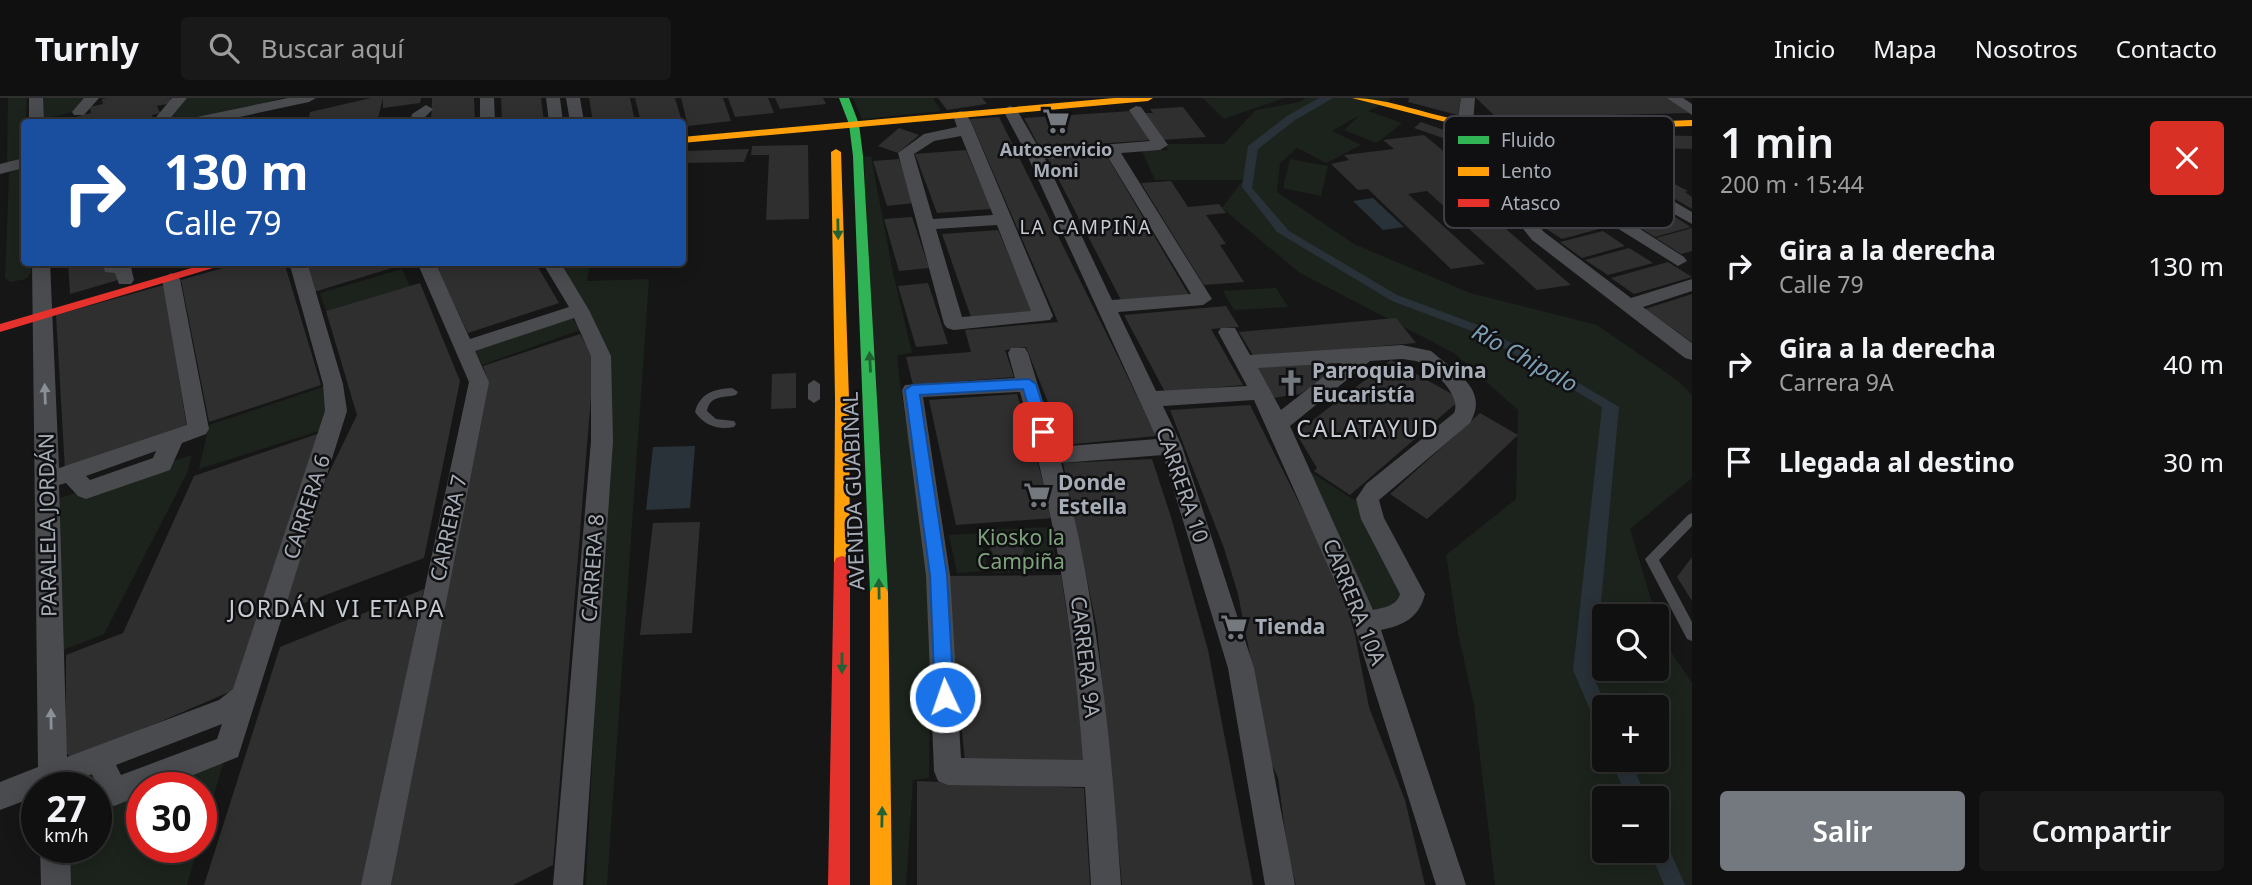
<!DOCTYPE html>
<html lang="es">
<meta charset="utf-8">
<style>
:root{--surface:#101010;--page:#191919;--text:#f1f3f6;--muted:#9c9d9f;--line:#303030;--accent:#74787f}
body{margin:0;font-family:"Noto Sans",sans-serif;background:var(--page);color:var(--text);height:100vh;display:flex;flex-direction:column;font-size:26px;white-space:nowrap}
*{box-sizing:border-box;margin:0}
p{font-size:23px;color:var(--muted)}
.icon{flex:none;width:38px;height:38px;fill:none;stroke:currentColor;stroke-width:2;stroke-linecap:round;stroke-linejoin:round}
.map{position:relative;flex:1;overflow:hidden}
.details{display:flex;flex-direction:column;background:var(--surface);width:560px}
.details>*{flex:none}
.top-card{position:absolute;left:21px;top:21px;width:665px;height:147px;border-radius:7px;box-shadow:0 4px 18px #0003,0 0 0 2px var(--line);background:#1a4fa0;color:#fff;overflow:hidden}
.tools{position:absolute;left:1592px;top:506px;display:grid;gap:14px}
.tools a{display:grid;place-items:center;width:77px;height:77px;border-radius:7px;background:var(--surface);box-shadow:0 4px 18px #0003,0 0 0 2px var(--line);font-size:35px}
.speed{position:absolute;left:21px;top:674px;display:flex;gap:14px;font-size:35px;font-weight:700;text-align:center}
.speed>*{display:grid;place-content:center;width:91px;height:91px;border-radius:50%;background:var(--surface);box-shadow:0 4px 18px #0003,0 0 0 2px var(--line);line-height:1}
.speed small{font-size:18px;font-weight:400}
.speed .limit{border:10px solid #d22;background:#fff;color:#111}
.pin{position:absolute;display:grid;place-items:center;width:60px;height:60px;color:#fff;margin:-30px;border-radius:14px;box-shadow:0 4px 10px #0006}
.me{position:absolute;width:77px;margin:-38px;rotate:357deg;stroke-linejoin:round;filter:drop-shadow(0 0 5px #0008)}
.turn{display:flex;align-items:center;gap:24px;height:147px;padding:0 28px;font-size:32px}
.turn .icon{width:91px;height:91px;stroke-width:2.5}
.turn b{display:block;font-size:49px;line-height:60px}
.round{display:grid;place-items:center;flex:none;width:74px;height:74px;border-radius:7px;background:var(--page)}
.overview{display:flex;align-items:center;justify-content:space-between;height:119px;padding:0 28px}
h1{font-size:42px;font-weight:600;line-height:52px}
.button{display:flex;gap:14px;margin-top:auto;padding:14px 28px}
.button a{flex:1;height:80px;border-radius:7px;background:var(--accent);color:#fff;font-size:28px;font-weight:600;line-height:80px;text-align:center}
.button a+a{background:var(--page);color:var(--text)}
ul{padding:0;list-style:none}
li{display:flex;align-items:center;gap:21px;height:98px;padding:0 28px}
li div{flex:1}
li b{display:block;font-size:26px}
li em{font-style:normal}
header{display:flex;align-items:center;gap:42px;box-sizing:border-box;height:98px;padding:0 35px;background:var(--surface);border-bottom:2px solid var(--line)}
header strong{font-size:33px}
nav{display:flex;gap:38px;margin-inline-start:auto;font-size:24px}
.search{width:490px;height:63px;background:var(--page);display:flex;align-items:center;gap:18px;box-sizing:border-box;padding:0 24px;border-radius:7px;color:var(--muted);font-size:26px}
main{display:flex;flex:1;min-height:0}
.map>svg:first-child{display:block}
.green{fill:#1c231c;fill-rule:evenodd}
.water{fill:#293238}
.building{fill:#2f2f30}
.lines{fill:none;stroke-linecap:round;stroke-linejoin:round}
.lane{fill:#4a4b4f;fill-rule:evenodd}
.street{fill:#4a4b4f;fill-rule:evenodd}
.fast{fill:#30b455;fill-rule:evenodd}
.slow{fill:#ff9f0a;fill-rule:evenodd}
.jam{fill:#e5322d;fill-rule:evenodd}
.oneway{fill:#206234}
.oneway2{fill:#8a9098}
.route{fill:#1a73e8;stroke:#114b97;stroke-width:2}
.labels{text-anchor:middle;stroke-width:5;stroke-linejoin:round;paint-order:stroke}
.far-poi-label{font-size:18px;font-weight:bold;fill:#a6adb7;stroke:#101012}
.far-neighbourhood-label{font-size:19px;letter-spacing:2px;fill:#c7ccd3;stroke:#101012}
.poi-label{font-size:21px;font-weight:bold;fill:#a6adb7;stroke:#101012;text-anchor:start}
.street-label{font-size:21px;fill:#a6adb7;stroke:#101012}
.park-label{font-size:21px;fill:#7ea37d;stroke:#101012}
.water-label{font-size:23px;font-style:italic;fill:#7c9fb3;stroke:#101012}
.neighbourhood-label{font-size:23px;letter-spacing:2px;fill:#c7ccd3;stroke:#101012}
.key{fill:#101012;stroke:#3d3f44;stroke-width:2}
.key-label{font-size:19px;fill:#a6adb7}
</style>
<header>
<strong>Turnly</strong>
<div class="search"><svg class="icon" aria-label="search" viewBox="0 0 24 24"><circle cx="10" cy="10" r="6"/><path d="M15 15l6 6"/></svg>Buscar aquí</div>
<nav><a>Inicio</a><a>Mapa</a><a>Nosotros</a><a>Contacto</a></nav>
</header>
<main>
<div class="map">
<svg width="1692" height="787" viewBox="0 0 1692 787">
<rect width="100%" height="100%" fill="#161616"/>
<g class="green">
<polygon points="8,0 27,0 24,62 11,66 7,63"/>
<polygon points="39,0 94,0 83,12 41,21"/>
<polygon points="182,0 283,0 187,24 162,24"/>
<polygon points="853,0 933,0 941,13 862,21"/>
<polygon points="1203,0 1284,0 1224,21"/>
<path d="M1306,0H1390L1389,3L1368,13L1402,25L1377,45L1344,32L1360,17L1332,33L1361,47L1326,65L1297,50L1280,65L1277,94L1354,146L1470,195L1597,227L1678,283L1692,297V380L1630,431L1656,518H1605V570H1657V523L1663,542L1692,585V787H1495L1474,607L1458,535L1446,457L1516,401L1518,312L1454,255L1300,175L1222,110L1243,82H1155L1142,53L1168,52L1165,46H1224L1256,12L1299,4ZM1605,609H1657V662H1605ZM1605,700H1657V752H1605Z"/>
<path d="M871,58L893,175L912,255L897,257C902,317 917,374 924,433C934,514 929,599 929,680L913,682L906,787H887L864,59Z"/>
<polygon points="1290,61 1328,68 1321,98 1283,90"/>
<polygon points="22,68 24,69 24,164 31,165 31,175 26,181 10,184 5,180 9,75"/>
<polygon points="558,165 590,165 587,183 649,181 607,787 586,787 608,340 609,257"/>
<polygon points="402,171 410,188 326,213 320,195"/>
<polygon points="1276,190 1288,209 1234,212 1223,193"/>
<polygon points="571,218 580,232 482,267 474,252"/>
<polygon points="323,289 328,311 322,332 199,371 209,327"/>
<polygon points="192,357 187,375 104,536 50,557 48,404"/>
<polygon points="1309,373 1362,407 1407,505 1373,513"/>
<polygon points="1048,429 1059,472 993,475 985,432"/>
<polygon points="980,435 988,473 957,475 949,437"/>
<polygon points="228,650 201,739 201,690 142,690 142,749 198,749 187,787 68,787 66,749 96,749 96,690 64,689 64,674 99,660 114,693"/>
</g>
<g class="water">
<polygon points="1319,0 1333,0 1295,22 1258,51 1252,90 1289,133 1397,197 1486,230 1619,309 1594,580 1607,609 1605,647 1573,572 1602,309 1480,236 1392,203 1277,134 1242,89 1248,48 1287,18"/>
<polygon points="1373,100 1404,129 1383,132 1353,103"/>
<polygon points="695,348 690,410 646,412 653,349"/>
<polygon points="1611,662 1630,662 1647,700 1627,700"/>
<polygon points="1657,724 1685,787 1664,787 1650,753 1657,752"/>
</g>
<g class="building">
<polygon points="107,0 170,0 172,5 157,8 160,15 152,17 153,24 56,24 91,15 90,9 103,6 102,1"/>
<polygon points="371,0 383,0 377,24 308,24 310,14"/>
<polygon points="383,0 421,0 420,5 383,10"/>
<polygon points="432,0 474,0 475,24 431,24"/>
<polygon points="501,0 541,0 544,24 502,24"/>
<polygon points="589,0 630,0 635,24 593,24"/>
<polygon points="635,0 675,0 682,24 641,24"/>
<polygon points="681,0 723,0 731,23 688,28"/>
<polygon points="728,0 768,0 774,15 735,19"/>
<polygon points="775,0 823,0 826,6 780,11"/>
<polygon points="938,0 982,0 987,6 947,12"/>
<polygon points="1409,0 1461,0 1458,17 1408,4"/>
<polygon points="1476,0 1670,0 1689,15 1497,20"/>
<polygon points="1183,9 1206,39 1161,42 1144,15 1153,15 1150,11"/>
<polygon points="1132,13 1152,42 1040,50 1024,20"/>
<polygon points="999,19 1120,263 1156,338 1065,347 1026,249 1005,252 1014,279 913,287 906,259 971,254 965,232 1058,224 970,21"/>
<polygon points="1421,24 1450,34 1443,40 1414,30"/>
<polygon points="899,30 919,37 898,55 878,48"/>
<polygon points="1424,37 1470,75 1464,78 1474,86 1456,88 1571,187 1537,192 1427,93 1408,96 1485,166 1451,171 1368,91 1358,92 1331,66 1349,62 1344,57 1394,51 1383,42"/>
<polygon points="1643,37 1692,38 1692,51 1655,50 1650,49 1641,39 1645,40"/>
<polygon points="808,47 809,121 766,122 769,57 751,57 752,48"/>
<polygon points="749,51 744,64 682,65 684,53"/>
<polygon points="966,52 991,111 937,115 915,56"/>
<polygon points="1105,55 1189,197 1121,202 1047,59"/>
<polygon points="899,61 914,105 887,108 873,63"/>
<polygon points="1636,66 1688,93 1685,94 1692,99 1692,111 1622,70"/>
<polygon points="1171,83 1188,109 1219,106 1226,115 1206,117 1226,146 1220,147 1244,184 1204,187 1141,85"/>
<polygon points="1667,114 1691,129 1655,139 1631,124"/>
<polygon points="1577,116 1599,131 1562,141 1539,126"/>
<polygon points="912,119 929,170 899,173 884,121"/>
<polygon points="1692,130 1692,153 1681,156 1656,140"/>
<polygon points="998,132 1034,216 972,222 942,136"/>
<polygon points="1603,133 1625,148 1582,160 1560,144"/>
<polygon points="1629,150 1653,165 1608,177 1585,162"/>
<polygon points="68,164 108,164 125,180 70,196"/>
<polygon points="244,164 284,164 321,287 209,324 181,182"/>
<polygon points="304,164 408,164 408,165 314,194"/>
<polygon points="434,164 535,164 559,205 468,235"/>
<polygon points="1668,164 1692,179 1634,196 1611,180"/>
<polygon points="420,185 460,283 424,460 283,513 326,381 357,317 326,213"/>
<polygon points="928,185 948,246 916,249 898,188"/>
<polygon points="164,187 187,331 65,372 56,217"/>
<polygon points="1692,196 1692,244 1645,211"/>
<polygon points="1226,208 1239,229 1211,231 1243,287 1165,294 1124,217"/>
<polygon points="1396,220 1416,245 1254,259 1239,234"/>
<polygon points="580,236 594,261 553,767 513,787 391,787 488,283 483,268"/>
<polygon points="1391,262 1461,301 1350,397 1314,373 1317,370 1296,335"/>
<polygon points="1328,265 1335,274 1300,296 1273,300 1256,270"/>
<polygon points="796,275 796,310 771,311 772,276"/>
<polygon points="1017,296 1054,420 956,427 929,302"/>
<polygon points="1250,307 1341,488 1355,537 1369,609 1405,702 1425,787 1296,787 1288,756 1278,680 1271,664 1238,496 1224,450 1170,312"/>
<polygon points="1480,315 1518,337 1463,389 1427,421 1390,396"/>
<polygon points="323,334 234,592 73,661 66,655 66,557 123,535 194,378"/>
<polygon points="1152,361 1171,419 1208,552 1253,787 1122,787 1097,530 1063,365"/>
<polygon points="700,424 692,535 640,537 653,425"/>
<polygon points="1000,437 1012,438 1021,444 1024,453 1020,461 1005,464 995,460 989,447"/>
<polygon points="1692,459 1692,503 1677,479"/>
<polygon points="1061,477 1090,666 965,664 947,478"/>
<polygon points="424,491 364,787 204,787 280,549"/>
<polygon points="917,683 1084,690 1090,787 917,787"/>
</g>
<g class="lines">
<g class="lane">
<polygon points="814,282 820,286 820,301 814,305 808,301 808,286"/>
<path d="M732,290L738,294L736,297C723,300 710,297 707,313L716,321L734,323L736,326L734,329C718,332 705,328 695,314C700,295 714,291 732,290Z"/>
<polygon points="1692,415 1692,428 1659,462 1692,524 1692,543 1687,541 1645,461 1688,417"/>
</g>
<g class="street">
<polygon points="29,0 43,0 44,24 29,24"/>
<polygon points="84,0 99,0 84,17 74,17 72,14"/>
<polygon points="172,0 187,0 167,24 152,24"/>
<polygon points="288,0 316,0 309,4 216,24 189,24 197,19"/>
<polygon points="480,0 494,0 495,24 480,24"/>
<polygon points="546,0 560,0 563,24 549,24"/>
<polygon points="566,0 580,0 584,24 570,24"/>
<path d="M1461,0H1475L1473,25H1482L1490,46L1561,34L1559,31L1562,28H1572L1618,71L1692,114V126L1610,80L1576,90L1684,159L1687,163L1678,168L1561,95L1521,107L1544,134L1631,200L1692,181V193L1643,209L1692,245V262L1685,260L1532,142L1485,83L1470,29H1460L1457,26ZM1570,42L1601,72L1514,98L1501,82L1493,55Z"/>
<polygon points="1667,0 1683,0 1692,6 1692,17"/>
<polygon points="426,7 433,11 424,20 424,24 410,24 412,16"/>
<path d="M1010,8L1017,12L1040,52L1150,43L1129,12L1136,8L1141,9L1168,47L1160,52L1121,55L1212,201L1203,207L1118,214L1156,293L1247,288L1218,234L1221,230H1235L1250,257L1402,247L1431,253C1455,274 1490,291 1470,325L1379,402L1384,420L1425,496C1419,520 1404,527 1381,532L1466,787H1436L1353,524L1254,302L1163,308L1182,348L1254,570L1295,787H1265L1228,570L1163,357L1061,365C1098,503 1111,646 1121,787H1091L1085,689L948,687L938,683L934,673L926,477L902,292L905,287L1015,280L1008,255L1011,250H1025L1028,255L1057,349L1157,341L1027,57L1003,12ZM1106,56L1191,196L1112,202L1045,61ZM1402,261C1407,262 1414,262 1419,264C1434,272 1462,298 1454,315L1366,386L1356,401L1361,421L1400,496C1397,508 1383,510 1373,512L1290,328L1370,263ZM1341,265L1281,312L1258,270ZM1020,294C1055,413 1074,538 1083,662L961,660L950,477L923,299Z"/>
<path d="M960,13L965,14L971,24L1053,218L1050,222L954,232L947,230L944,226L898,55L924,36L957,29L953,17ZM961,38L993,117L933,121L914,56L934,43ZM997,127L1031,213L962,219L936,131Z"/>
<polygon points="24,60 24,70 0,76 0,66"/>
<path d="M32,164H50L59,370L187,327L162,181L171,175L180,181L209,331L206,336L182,345L170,372L86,401L78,398L66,385L59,387L67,659L219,602L233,591L325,313L323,286L289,164H307L343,286L347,313L238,659L161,690H142V697L114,708L104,704L92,676L67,686V690H37V698L0,712V684L38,669ZM156,353L153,360L90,382L86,378ZM222,626L217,641L121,677L116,667Z"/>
<polygon points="102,164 130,165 134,182 131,186 119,186 115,175 105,174"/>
<polygon points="417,164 435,164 470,241 569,209 542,164 560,164 589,212 611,258 613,343 583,787 553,787 591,343 591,258 574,220 475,253 489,284 391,787 361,787 469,284"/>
<polygon points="40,749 70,749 71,787 41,787"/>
</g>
<polygon class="fast" points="839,0 849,0 859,26 863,58 888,494 885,499 879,501 873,499 870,494 853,58 849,26"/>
<g class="slow">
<polygon points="1114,0 1153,0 1148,3 682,45 682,39"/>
<path d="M1352,0C1391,0 1428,18 1467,23C1541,34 1618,24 1692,22V28L1513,34L1465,29Z"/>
<polygon points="836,51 841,54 849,301 850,465 848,470 842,472 836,470 834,465 835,301 831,54"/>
<polygon points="879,487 885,489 888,494 892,787 870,787 870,494 873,489"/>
</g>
<g class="jam">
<polygon points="212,164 233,164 0,234 0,226"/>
<polygon points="842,458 848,460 850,465 850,787 828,787 834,465 836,460"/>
</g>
</g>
<defs><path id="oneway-solid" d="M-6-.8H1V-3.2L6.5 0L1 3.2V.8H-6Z" transform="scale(1.75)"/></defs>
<g class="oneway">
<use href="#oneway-solid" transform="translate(838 131) rotate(89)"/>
<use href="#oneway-solid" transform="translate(870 264) rotate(-93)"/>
<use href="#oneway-solid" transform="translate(879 491) rotate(-91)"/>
<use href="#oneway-solid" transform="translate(842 565) rotate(90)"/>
<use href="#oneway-solid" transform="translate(882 719) rotate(-89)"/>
</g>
<g class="oneway2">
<use href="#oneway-solid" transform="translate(45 296) rotate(-92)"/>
<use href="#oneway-solid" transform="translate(51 621) rotate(-91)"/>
</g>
<polygon class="route" points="1029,281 1036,286 1051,334 1043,340 1036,334 1023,291 920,297 947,477 954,599 951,605 945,608 938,605 935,599 930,477 905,292 912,287"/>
<defs>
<symbol id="supermarket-bare" viewBox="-9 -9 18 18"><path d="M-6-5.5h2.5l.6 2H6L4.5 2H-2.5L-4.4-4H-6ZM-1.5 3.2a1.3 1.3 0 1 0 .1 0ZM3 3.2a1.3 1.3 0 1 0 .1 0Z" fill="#74787f" stroke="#101012" stroke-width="2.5" paint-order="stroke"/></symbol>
<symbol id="church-bare" viewBox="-9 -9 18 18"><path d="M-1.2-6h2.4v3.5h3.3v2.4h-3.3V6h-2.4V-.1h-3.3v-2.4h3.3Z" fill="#74787f" stroke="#101012" stroke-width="2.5" paint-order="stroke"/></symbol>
</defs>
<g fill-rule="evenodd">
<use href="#supermarket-bare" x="1037" y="4" width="38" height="38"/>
<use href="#church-bare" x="1272" y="266" width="38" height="38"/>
<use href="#supermarket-bare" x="1018" y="378" width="38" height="38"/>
<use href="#supermarket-bare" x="1215" y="510" width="38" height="38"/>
</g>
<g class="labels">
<g class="far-poi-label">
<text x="1056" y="58">Autoservicio<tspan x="1056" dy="21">Moni</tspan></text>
</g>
<g class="far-neighbourhood-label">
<text x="1086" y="136">LA CAMPIÑA</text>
</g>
<g class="poi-label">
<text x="1312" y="280">Parroquia Divina<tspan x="1312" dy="24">Eucaristía</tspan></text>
<text x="1058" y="392">Donde<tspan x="1058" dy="24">Estella</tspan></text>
<text x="1255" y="536">Tienda</text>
</g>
<g class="street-label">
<text transform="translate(1182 387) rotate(71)" y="7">CARRERA 10</text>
<text transform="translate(854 393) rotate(-92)" y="7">AVENIDA GUABINAL</text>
<text transform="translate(307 409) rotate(-72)" y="7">CARRERA 6</text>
<text transform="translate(48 427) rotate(-91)" y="7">PARALELA JORDÁN</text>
<text transform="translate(449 430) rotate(-78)" y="7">CARRERA 7</text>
<text transform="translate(593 470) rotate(-86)" y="7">CARRERA 8</text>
<text transform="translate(1354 504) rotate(68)" y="7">CARRERA 10A</text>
<text transform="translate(1085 559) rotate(83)" y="7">CARRERA 9A</text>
</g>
<g class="park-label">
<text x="1021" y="447">Kiosko la<tspan x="1021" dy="24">Campiña</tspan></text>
</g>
<g class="water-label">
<text transform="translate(1525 260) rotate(29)" y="8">Río Chipalo</text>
</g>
<g class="neighbourhood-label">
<text x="1368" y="339">CALATAYUD</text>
<text x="337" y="519">JORDÁN VI ETAPA</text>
</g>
</g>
<rect x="1444" y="18" width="230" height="112" rx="10" class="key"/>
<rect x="1458" y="38" width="31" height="8" fill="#30b455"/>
<rect x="1458" y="69" width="31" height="9" fill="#ff9f0a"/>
<rect x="1458" y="101" width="31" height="8" fill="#e5322d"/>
<g class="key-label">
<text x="1501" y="49">Fluido</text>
<text x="1501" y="80">Lento</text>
<text x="1501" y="112">Atasco</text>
</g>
</svg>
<div class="tools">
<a><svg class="icon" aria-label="search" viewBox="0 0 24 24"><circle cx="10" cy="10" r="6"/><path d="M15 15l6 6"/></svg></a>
<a>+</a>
<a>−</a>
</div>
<div class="speed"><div>27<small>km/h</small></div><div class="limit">30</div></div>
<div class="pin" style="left:1043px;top:334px;background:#d93025"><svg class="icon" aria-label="arrive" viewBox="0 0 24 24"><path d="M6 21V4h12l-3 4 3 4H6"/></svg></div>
<svg class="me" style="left:945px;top:599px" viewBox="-20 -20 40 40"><circle r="17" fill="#1a73e8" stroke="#fff" stroke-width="3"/><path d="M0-11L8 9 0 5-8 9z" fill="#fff"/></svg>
<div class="top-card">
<div class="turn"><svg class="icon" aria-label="right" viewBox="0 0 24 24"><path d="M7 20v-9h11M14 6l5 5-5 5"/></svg><div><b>130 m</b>Calle 79</div></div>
</div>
</div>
<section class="details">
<div class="overview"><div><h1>1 min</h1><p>200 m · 15:44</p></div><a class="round" style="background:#d93025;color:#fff"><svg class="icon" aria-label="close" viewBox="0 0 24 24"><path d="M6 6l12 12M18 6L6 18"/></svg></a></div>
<ul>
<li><svg class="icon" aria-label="right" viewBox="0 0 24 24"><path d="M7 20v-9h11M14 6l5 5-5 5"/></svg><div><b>Gira a la derecha</b><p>Calle 79</p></div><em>130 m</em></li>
<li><svg class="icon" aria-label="right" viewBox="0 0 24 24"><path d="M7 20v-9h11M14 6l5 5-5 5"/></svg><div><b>Gira a la derecha</b><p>Carrera 9A</p></div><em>40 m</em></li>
<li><svg class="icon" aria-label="arrive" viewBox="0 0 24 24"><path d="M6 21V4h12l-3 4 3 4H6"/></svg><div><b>Llegada al destino</b></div><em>30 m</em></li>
</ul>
<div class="button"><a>Salir</a><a>Compartir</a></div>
</section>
</main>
